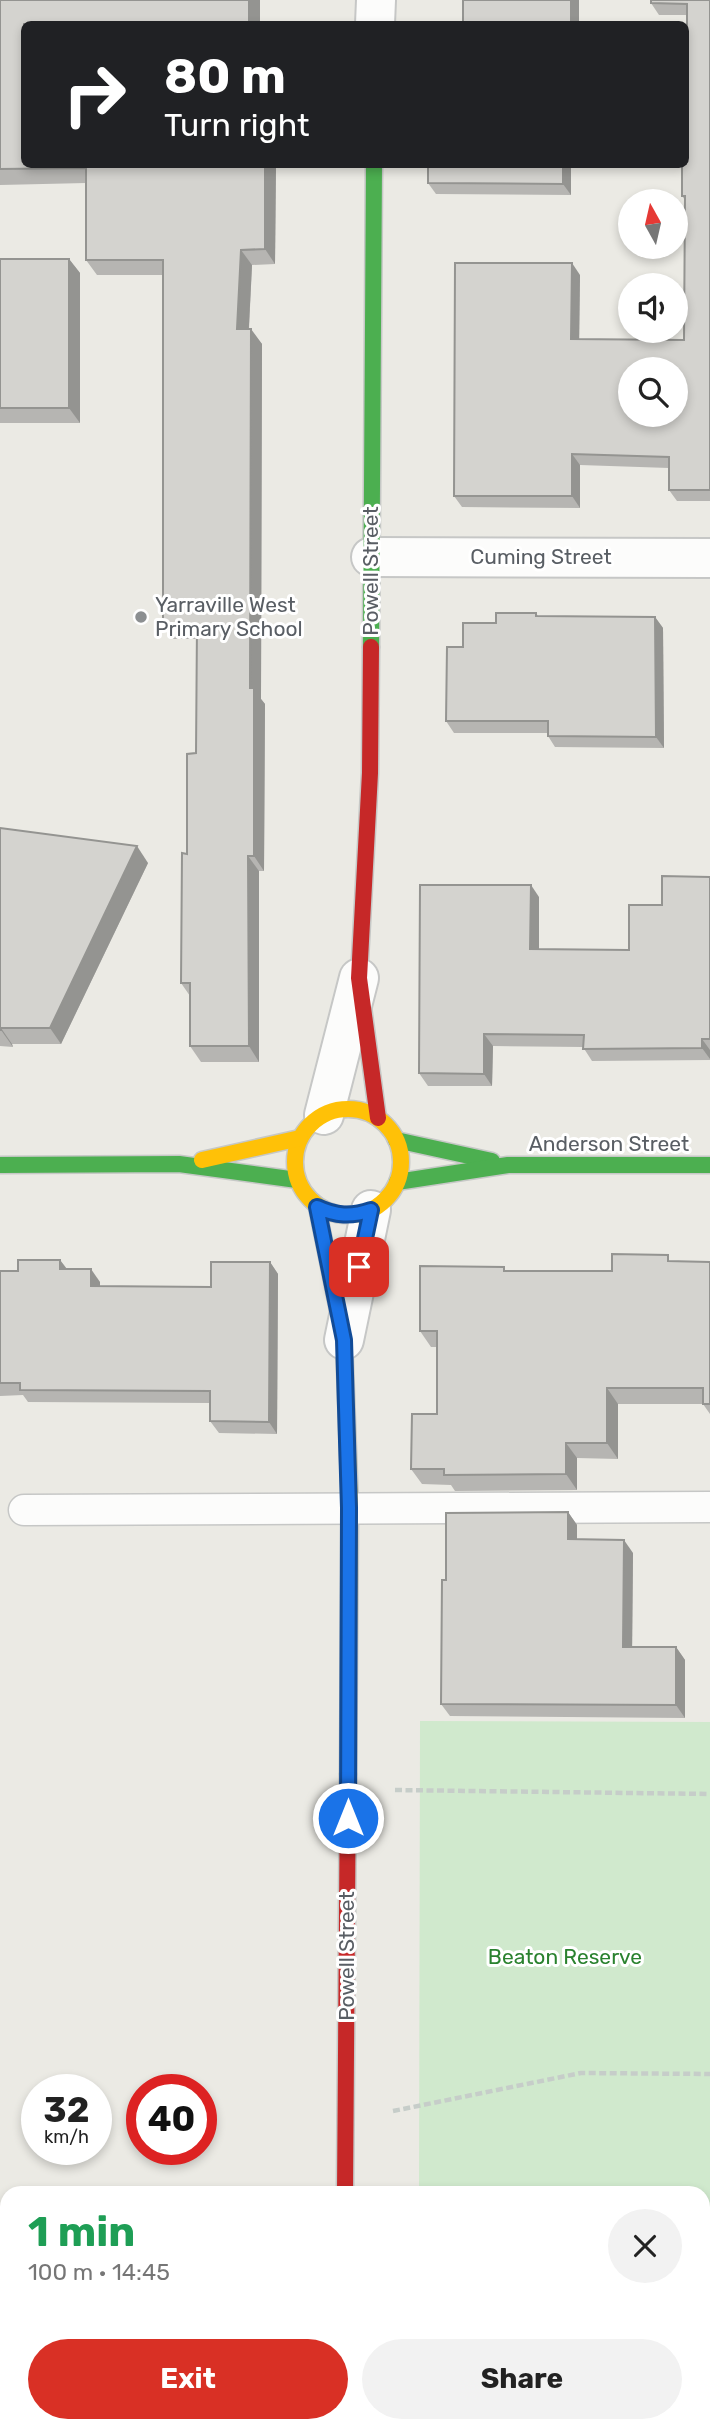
<!DOCTYPE html>
<meta charset="utf-8">
<style>
:root{--surface:#fff;--page:#f2f2f2;--text:#222;--muted:#767676;--accent:#d93025}
body{margin:0;font-family:Rubik,sans-serif;background:var(--page);color:var(--text);height:100vh;display:flex;flex-direction:column;font-size:26px;white-space:nowrap}
*{box-sizing:border-box;margin:0}
p{font-size:23px;color:var(--muted)}
.icon{flex:none;width:38px;height:38px;fill:none;stroke:currentColor;stroke-width:2;stroke-linecap:round;stroke-linejoin:round}
.map{position:relative;flex:1;overflow:hidden}
.panel{position:absolute;left:0px;top:2186px;width:710px;height:247px;display:flex;flex-direction:column;background:var(--surface);border-radius:21px 21px 0 0;box-shadow:0 4px 10px #0003}
.panel>*{flex:none}
.banner{position:absolute;left:21px;top:21px;width:668px;height:147px;border-radius:10px;box-shadow:0 4px 10px #0003;background:#202124;color:#fff;overflow:hidden}
.needle{width:46px;rotate:352deg}
.buttons{position:absolute;left:618px;top:189px;display:grid;gap:14px}
.buttons a{display:grid;place-items:center;width:70px;height:70px;border-radius:50%;background:var(--surface);box-shadow:0 4px 10px #0003;font-size:35px}
.speed{position:absolute;left:21px;top:2074px;display:flex;gap:14px;font-size:35px;font-weight:700;text-align:center}
.speed>*{display:grid;place-content:center;width:91px;height:91px;border-radius:50%;background:var(--surface);box-shadow:0 4px 10px #0003;line-height:1}
.speed small{font-size:18px;font-weight:400}
.speed .limit{border:10px solid #d22;background:#fff;color:#111}
.pin{position:absolute;display:grid;place-items:center;width:60px;height:60px;color:#fff;margin:-30px;border-radius:14px;box-shadow:0 4px 10px #0006}
.me{position:absolute;width:77px;margin:-38px;rotate:0deg;stroke-linejoin:round;filter:drop-shadow(0 0 5px #0008)}
.turn{display:flex;align-items:center;gap:24px;height:147px;padding:0 28px;font-size:32px}
.turn .icon{width:91px;height:91px;stroke-width:2.5}
.turn b{display:block;font-size:49px;line-height:60px}
.round{display:grid;place-items:center;flex:none;width:74px;height:74px;border-radius:37px;background:var(--page)}
.overview{display:flex;align-items:center;justify-content:space-between;height:119px;padding:0 28px}
h1{font-size:42px;font-weight:700;line-height:52px;color:#1e9e55}
.action{display:flex;gap:14px;margin-top:auto;padding:14px 28px}
.action a{flex:1;height:80px;border-radius:42px;background:var(--accent);color:#fff;font-size:28px;font-weight:700;line-height:80px;text-align:center}
.action a+a{background:var(--page);color:var(--text)}
.map>svg:first-child{display:block}
.green{fill:#d0e9cd}
.lines{fill:none;stroke-linecap:round;stroke-linejoin:round}
.lane-casing{stroke:#c6c7c6;stroke-width:33}
.street-casing{stroke:#c6c7c6;stroke-width:42}
.fast-casing{stroke:#c6c8c6;stroke-width:19}
.slow-casing{stroke:#c6c8c6;stroke-width:19}
.jam-casing{stroke:#c6c8c6;stroke-width:19}
.path{stroke:#c6cdc9;stroke-width:4.5;stroke-dasharray:7 3.5;stroke-linecap:butt}
.lane{stroke:#fcfcfb;stroke-width:30}
.street{stroke:#fcfcfb;stroke-width:38}
.fast{stroke:#4caf50;stroke-width:16}
.slow{stroke:#ffc107;stroke-width:16}
.jam{stroke:#c62828;stroke-width:16}
.wall{fill:#b6b5b2}
.shaded-wall{fill:#949491}
.building{fill:#d4d3cf;stroke:#949491;stroke-width:2;fill-rule:evenodd}
.route-casing{stroke:#114b97;stroke-width:18}
.route{stroke:#1a73e8;stroke-width:12}
.poi-dot{fill:#8c8f91;stroke:#fff;stroke-width:2.5}
.labels{text-anchor:middle;stroke-width:6;stroke-linejoin:round;paint-order:stroke}
.street-label{font-size:21px;fill:#595e64;stroke:#fff}
.poi-label{font-size:21px;fill:#595e64;stroke:#fff;text-anchor:start}
.park-label{font-size:21px;fill:#2a822f;stroke:#fff}
</style>
<div class="map">
<svg width="710" height="2432" viewBox="0 0 710 2432">
<rect width="100%" height="100%" fill="#ebeae4"/>
<polygon class="green" points="420,1721 710,1722 710,2432 619,2432 619,2426 704,2426 704,2193 419,2193"/>
<g class="lines">
<defs>
<polyline id="lane" points="24,1510 710,1507"/>
<g id="street">
<polyline points="375,24 376,0"/>
<polyline points="371,557 710,558"/>
<polyline points="324,1115 359,978"/>
<polyline points="344,1340 371,1210"/>
<polyline points="339,2432 339,2426"/>
</g>
<g id="fast">
<polyline points="371,647 374,164"/>
<polyline points="396,1140 492,1161"/>
<polyline points="0,1165 179,1164 297,1180"/>
<polyline points="397,1182 508,1165 710,1165"/>
</g>
<g id="slow">
<circle cx="348" cy="1162" r="53"/>
<polyline points="202,1160 300,1138"/>
<polyline points="317,1207 344,1340 350,1508 348,1774"/>
</g>
<g id="jam">
<polyline points="371,647 370,773 359,978 378,1118"/>
<polyline points="345,2193 348,1774"/>
</g>
</defs>
<use href="#lane" class="lane-casing"/>
<use href="#street" class="street-casing"/>
<use href="#fast" class="fast-casing"/>
<use href="#slow" class="slow-casing"/>
<use href="#jam" class="jam-casing"/>
<g class="path">
<polyline points="395,1790 710,1794"/>
<polyline points="393,2111 581,2073 710,2074"/>
</g>
<use href="#lane" class="lane"/>
<use href="#street" class="street"/>
<use href="#fast" class="fast"/>
<use href="#slow" class="slow"/>
<use href="#jam" class="jam"/>
</g>
<g class="wall">
<polygon points="0,0 24,24 276,164 275,264 252,265 249,329 262,344 261,699 265,704 264,871 259,871 259,1062 201,1062 190,1046 190,996 181,983 187,854 196,753 197,639 173,639 163,624 163,275 97,275 86,260 86,183 0,185"/>
<polygon points="710,0 710,501 677,501 669,490 669,468 580,465 580,508 462,507 454,496 580,275 579,339 684,340 685,200 682,196 687,146 687,15 659,15 651,3"/>
<polygon points="428,164 571,164 571,195 436,194 428,183"/>
<polygon points="0,259 69,259 80,273 80,423 0,423"/>
<polygon points="536,613 538,616 655,617 663,628 664,748 555,747 548,736 548,733 454,733 446,721 496,623"/>
<polygon points="0,828 148,863 61,1044 12,1044 13,1047 0,1046"/>
<polygon points="710,877 710,1060 592,1061 583,1047 493,1046 492,1086 428,1086 419,1073 539,897 539,949 629,950 662,905"/>
<polygon points="60,1260 67,1269 100,1282 100,1286 211,1287 270,1262 278,1274 277,1434 219,1433 210,1421 210,1403 28,1402 23,1395 0,1396 0,1271 18,1271"/>
<polygon points="673,1261 710,1262 710,1414 703,1404 618,1404 618,1459 577,1458 577,1490 455,1491 451,1485 422,1484 411,1469 437,1414 437,1347 431,1347 420,1331 506,1271 612,1271"/>
<polygon points="568,1512 577,1525 577,1540 633,1553 632,1647 676,1647 685,1660 685,1718 450,1716 441,1704"/>
</g>
<g class="shaded-wall">
<rect x="249" y="0" width="11" height="24"/>
<rect x="571" y="0" width="8" height="24"/>
<polygon points="265,164 276,164 275,264 265,249"/>
<polygon points="563,164 571,164 571,195 563,184"/>
<polygon points="241,250 252,265 248,344 237,329"/>
<polygon points="69,259 80,273 80,423 69,408"/>
<polygon points="572,263 580,275 579,351 571,339"/>
<polygon points="251,329 262,344 261,699 265,704 264,871 254,856 250,688"/>
<polygon points="572,454 580,465 580,508 572,496"/>
<polygon points="655,617 663,628 664,748 656,737"/>
<polygon points="137,846 148,863 61,1044 50,1028"/>
<polygon points="248,856 259,871 259,1062 249,1046"/>
<polygon points="531,885 539,897 539,961 530,949"/>
<polygon points="1,1028 12,1044 13,1047 1,1030"/>
<polygon points="484,1034 493,1046 492,1086 484,1074"/>
<polygon points="702,1039 710,1050 710,1059 702,1048"/>
<polygon points="60,1260 69,1272 60,1269"/>
<polygon points="270,1262 278,1274 277,1434 269,1422"/>
<polygon points="91,1269 100,1282 100,1298 91,1286"/>
<polygon points="607,1388 618,1404 618,1459 607,1443"/>
<polygon points="566,1443 577,1458 577,1490 566,1474"/>
<polygon points="568,1512 577,1525 577,1552 568,1539"/>
<polygon points="624,1540 633,1553 632,1660 623,1647"/>
<polygon points="676,1647 685,1660 685,1718 676,1705"/>
<rect x="557" y="2426" width="9" height="6"/>
</g>
<g class="building">
<polygon points="0,0 249,0 249,24 24,24 24,164 265,164 265,249 241,250 237,329 251,329 250,688 254,688 254,856 248,856 249,1046 190,1046 190,983 181,983 182,853 187,854 187,754 196,753 197,624 163,624 163,260 86,260 86,168 0,169"/>
<polygon points="463,0 571,0 571,24 456,24 456,23 463,23"/>
<path d="M651,0H710V490H669V457L572,454V496H454L455,263H572L571,339L684,340L685,196H682V164H686V146H687V4L651,3ZM630,369H676V415H630Z"/>
<polygon points="428,164 563,164 563,184 428,183"/>
<rect x="0" y="259" width="69" height="149"/>
<polygon points="496,613 536,613 536,616 655,617 656,737 548,736 548,721 446,721 447,647 463,647 463,623 496,623"/>
<polygon points="0,828 137,846 50,1028 1,1028 1,1030 0,1030"/>
<polygon points="662,876 710,877 710,1039 702,1039 702,1048 583,1049 584,1035 484,1034 484,1074 419,1073 420,885 531,885 530,949 629,950 629,905 662,905"/>
<polygon points="612,1254 668,1255 668,1261 710,1262 710,1404 703,1404 703,1388 607,1388 607,1443 566,1443 566,1474 444,1475 444,1469 411,1469 412,1414 437,1414 437,1331 420,1331 420,1266 504,1267 504,1271 612,1271"/>
<polygon points="18,1260 60,1260 60,1269 91,1269 91,1286 211,1287 211,1262 270,1262 269,1422 210,1421 210,1391 20,1390 20,1383 0,1383 0,1271 18,1271"/>
<polygon points="568,1512 568,1539 624,1540 623,1647 676,1647 676,1705 441,1704 442,1580 446,1580 446,1513"/>
<rect x="447" y="2426" width="110" height="6"/>
</g>
<g class="lines">
<defs>
<path id="route" d="M348,1818L349,1508L344,1340L317,1207C336,1216 351,1217 371,1210L359,1267"/>
</defs>
<use href="#route" class="route-casing"/>
<use href="#route" class="route"/>
</g>
<circle class="poi-dot" cx="141" cy="617" r="7"/>
<g class="labels">
<g class="street-label">
<text x="541" y="564">Cuming Street</text>
<text transform="translate(371 571) rotate(-90)" y="7">Powell Street</text>
<text x="609" y="1151">Anderson Street</text>
<text transform="translate(347 1956) rotate(-90)" y="7">Powell Street</text>
</g>
<g class="poi-label">
<text x="155" y="612">Yarraville West<tspan x="155" dy="24">Primary School</tspan></text>
</g>
<g class="park-label">
<text x="565" y="1964">Beaton Reserve</text>
</g>
</g>
</svg>
<div class="buttons">
<a><svg class="needle" viewBox="-14 -14 28 28"><path d="M0-13l5 13h-10z" fill="#e53935"/><path d="M0 13l5-13h-10z" fill="#767676"/></svg></a>
<a><svg class="icon" aria-label="sound" viewBox="0 0 24 24"><path d="M4 9h4l5-4v14l-5-4H4zM17 9q2 3 0 6"/></svg></a>
<a><svg class="icon" aria-label="search" viewBox="0 0 24 24"><circle cx="10" cy="10" r="6"/><path d="M15 15l6 6"/></svg></a>
</div>
<div class="speed"><div>32<small>km/h</small></div><div class="limit">40</div></div>
<div class="pin" style="left:359px;top:1267px;background:#d93025"><svg class="icon" aria-label="arrive" viewBox="0 0 24 24"><path d="M6 21V4h12l-3 4 3 4H6"/></svg></div>
<svg class="me" style="left:348px;top:1818px" viewBox="-20 -20 40 40"><circle r="17" fill="#1a73e8" stroke="#fff" stroke-width="3"/><path d="M0-11L8 9 0 5-8 9z" fill="#fff"/></svg>
<div class="banner">
<div class="turn"><svg class="icon" aria-label="right" viewBox="0 0 24 24"><path d="M7 20v-9h11M14 6l5 5-5 5"/></svg><div><b>80 m</b>Turn right</div></div>
</div>
<section class="panel">
<div class="overview"><div><h1>1 min</h1><p>100 m · 14:45</p></div><a class="round"><svg class="icon" aria-label="close" viewBox="0 0 24 24"><path d="M6 6l12 12M18 6L6 18"/></svg></a></div>
<div class="action"><a>Exit</a><a>Share</a></div>
</section>
</div>
